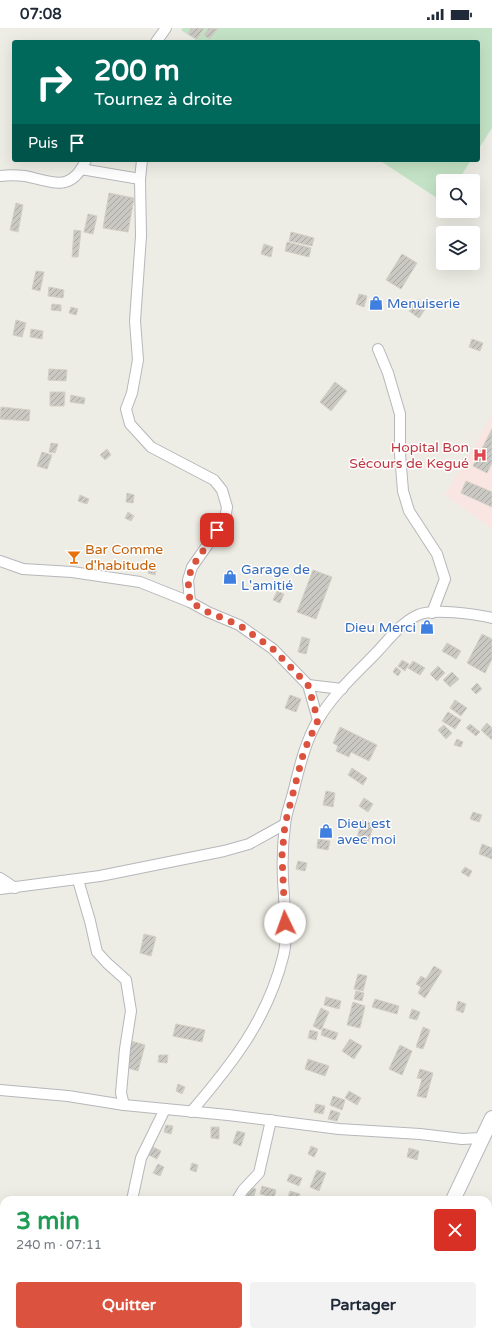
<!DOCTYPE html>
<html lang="fr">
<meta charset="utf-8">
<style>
:root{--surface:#fff;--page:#f2f2f3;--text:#1f2937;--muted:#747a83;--accent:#db533f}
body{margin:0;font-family:"Varela Round",sans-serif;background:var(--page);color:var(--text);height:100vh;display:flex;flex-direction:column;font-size:15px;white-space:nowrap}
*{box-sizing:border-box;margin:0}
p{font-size:13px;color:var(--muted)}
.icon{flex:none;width:22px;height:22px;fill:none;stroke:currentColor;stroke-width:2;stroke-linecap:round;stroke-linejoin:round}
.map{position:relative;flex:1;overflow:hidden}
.drawer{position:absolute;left:0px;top:1168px;width:492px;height:140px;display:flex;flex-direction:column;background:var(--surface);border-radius:12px 12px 0 0;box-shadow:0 4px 16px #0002}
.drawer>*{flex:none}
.top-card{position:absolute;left:12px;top:12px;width:468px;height:122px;border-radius:4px;box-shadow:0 4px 16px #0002;background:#00695c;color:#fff;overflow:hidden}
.tools{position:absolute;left:436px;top:146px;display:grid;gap:8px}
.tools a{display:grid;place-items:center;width:44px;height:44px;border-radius:4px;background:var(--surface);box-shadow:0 4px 16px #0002;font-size:20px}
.pin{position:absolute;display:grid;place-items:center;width:34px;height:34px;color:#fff;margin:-17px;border-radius:8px;box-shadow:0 2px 6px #0006}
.me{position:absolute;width:44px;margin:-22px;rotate:357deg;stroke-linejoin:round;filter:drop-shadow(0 0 3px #0008)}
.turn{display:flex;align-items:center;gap:14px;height:84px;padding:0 16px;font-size:18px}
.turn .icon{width:52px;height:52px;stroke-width:2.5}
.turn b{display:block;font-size:28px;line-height:34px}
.then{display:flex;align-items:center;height:38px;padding:0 16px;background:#0003;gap:8px;font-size:15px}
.round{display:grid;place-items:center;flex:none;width:42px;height:42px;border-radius:4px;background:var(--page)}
.overview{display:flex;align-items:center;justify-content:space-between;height:68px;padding:0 16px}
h1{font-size:24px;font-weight:700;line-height:30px;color:#1e9e55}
.cta{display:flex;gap:8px;margin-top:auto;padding:8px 16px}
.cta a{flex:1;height:46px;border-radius:4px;background:var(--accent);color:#fff;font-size:16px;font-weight:700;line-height:46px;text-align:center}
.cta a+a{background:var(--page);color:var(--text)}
.status{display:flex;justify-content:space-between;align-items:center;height:28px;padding:0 20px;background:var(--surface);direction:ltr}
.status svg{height:11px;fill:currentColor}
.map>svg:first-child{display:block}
.medical{fill:#f9e6e3}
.grass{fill:#c4e3c6}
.building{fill:url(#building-hatch);stroke:#d2cfc4}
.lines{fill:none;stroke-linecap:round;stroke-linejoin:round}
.minor-casing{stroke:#b5b7bb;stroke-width:12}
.secondary-casing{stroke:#b7b9be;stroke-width:16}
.minor{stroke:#fff;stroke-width:10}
.secondary{stroke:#fff;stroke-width:14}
.route{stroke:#db533f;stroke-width:7;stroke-dasharray:0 12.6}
.labels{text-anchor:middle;stroke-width:3;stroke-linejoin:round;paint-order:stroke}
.shop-label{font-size:14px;fill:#366cbe;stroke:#fff;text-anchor:start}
.health-label{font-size:14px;fill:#be3a42;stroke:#fff;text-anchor:end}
.food-label{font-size:14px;fill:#c56008;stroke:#fff;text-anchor:start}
</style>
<div class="status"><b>07:08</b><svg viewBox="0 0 49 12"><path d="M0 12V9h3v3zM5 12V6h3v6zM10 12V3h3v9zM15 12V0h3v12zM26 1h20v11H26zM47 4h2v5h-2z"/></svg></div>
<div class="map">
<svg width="492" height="1308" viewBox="0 0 492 1308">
<defs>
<pattern id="building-hatch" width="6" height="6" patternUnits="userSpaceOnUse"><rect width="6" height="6" fill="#cac8c2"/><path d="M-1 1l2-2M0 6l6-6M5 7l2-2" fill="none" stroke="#a7a6a1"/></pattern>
</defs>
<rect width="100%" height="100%" fill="#eeede5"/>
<polygon class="medical" points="492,387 492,501 445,467"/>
<g class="grass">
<polygon points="183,0 492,0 492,100 478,122 478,14 199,14 181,2"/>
<polygon points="379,132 471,132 458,153 443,153 443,174"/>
</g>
<g class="building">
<polygon points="191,0 204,0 197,11 188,6"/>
<polygon points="209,0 218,1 209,11 204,7"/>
<polygon points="109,165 134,170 128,204 103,200"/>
<polygon points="16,175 23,177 18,204 10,202"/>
<polygon points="88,186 97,188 93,206 84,204"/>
<polygon points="74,202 81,203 78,229 72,229"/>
<polygon points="291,204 314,210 312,218 289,213"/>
<polygon points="287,214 311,220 309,229 285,223"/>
<polygon points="264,216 273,219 271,229 261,226"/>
<polygon points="402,226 417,235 401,261 386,252"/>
<polygon points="36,243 44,244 40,263 32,261"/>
<polygon points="49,259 64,262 63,270 48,268"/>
<polygon points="359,266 367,268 364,279 356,276"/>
<polygon points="418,271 428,277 419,290 409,283"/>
<polygon points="52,276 61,277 61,283 51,282"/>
<polygon points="71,279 78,281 76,287 69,285"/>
<polygon points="16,292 26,295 22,309 13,307"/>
<polygon points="31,301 43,303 42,311 30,309"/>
<polygon points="472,311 483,315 480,323 469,319"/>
<polygon points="49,341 67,342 66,353 48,352"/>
<polygon points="335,354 347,363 331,383 320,374"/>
<polygon points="50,364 65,364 64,378 50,378"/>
<polygon points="71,367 85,370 84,376 70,374"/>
<polygon points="1,379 30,382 29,393 0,391"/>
<polygon points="492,401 492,435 487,445 473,438"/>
<polygon points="51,415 58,416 55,425 49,424"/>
<polygon points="107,421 111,427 105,432 100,427"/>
<polygon points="42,424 52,427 47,441 37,438"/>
<polygon points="466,453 492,464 492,479 461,465"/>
<polygon points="127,465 134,467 133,475 126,474"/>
<polygon points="80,467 89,471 87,476 78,473"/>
<polygon points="128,484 134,488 131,493 125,490"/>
<polygon points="149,537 157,538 155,547 148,545"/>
<polygon points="313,542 332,549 316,591 297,584"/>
<polygon points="277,563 284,566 280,575 273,572"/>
<polygon points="482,606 492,611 492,631 485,645 467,635"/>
<polygon points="302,609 310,611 306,626 298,624"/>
<polygon points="447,615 461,623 456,631 442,623"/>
<polygon points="402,632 409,636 405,643 398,638"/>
<polygon points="413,633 425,640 420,647 408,640"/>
<polygon points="438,638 445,645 437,653 430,646"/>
<polygon points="396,639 401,643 398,648 393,644"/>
<polygon points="452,644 459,651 450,659 443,652"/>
<polygon points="477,655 482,661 476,666 471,661"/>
<polygon points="290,667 301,671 296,684 285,680"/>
<polygon points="455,672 467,680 461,688 450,680"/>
<polygon points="448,684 461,692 455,701 442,693"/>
<polygon points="487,695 492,700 492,712 481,702"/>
<polygon points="470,696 480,704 476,708 466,700"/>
<polygon points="444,697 452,705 446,711 438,702"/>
<polygon points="340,699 377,717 369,733 351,724 349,729 336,723 338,718 333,715"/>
<polygon points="457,711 463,714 461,719 454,717"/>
<polygon points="352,740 367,750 363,757 348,747"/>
<polygon points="326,763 335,765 333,779 323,777"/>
<polygon points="364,770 373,776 368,784 359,778"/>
<polygon points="473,784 482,787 479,794 470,791"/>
<polygon points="362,792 374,796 367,817 356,813"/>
<polygon points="318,811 330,813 328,822 317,820"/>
<polygon points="482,816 492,820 492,831 479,826"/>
<polygon points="298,833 307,835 305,843 296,841"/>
<polygon points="465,839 472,843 469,849 461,844"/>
<polygon points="144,906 156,909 151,928 140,925"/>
<polygon points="434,938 442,943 425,970 418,965 421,959 416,956 421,948 426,951"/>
<polygon points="358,946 367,948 363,963 354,961"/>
<polygon points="356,963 364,965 362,973 354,971"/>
<polygon points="326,969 341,973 339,981 324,977"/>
<polygon points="375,971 399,978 397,986 372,979"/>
<polygon points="458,973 466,976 463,985 456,982"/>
<polygon points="353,974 365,978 360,1000 347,997"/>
<polygon points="321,980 329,984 321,1002 313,998"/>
<polygon points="412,981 420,984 417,992 409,990"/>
<polygon points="176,996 205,1002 202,1014 173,1008"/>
<polygon points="423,999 430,1002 423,1021 416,1019"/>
<polygon points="323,1000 338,1005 335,1012 321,1007"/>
<polygon points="310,1002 318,1004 316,1012 308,1010"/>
<polygon points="350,1011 362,1018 354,1031 342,1023"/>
<polygon points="131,1013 145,1017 138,1043 124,1039"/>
<polygon points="400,1017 412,1023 402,1047 389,1041"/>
<polygon points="159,1027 168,1027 167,1035 158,1034"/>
<polygon points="308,1031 329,1038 325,1048 305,1041"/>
<polygon points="420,1041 433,1045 426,1070 417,1068 422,1051 417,1050"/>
<polygon points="178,1056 185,1059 182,1066 176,1063"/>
<polygon points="349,1063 361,1070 357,1077 345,1070"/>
<polygon points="333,1068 345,1072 342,1082 330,1077"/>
<polygon points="316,1076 325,1078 323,1086 314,1084"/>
<polygon points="331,1082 340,1085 337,1093 328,1091"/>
<polygon points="166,1097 173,1098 171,1106 164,1104"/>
<polygon points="211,1099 219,1099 219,1111 211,1110"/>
<polygon points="237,1103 245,1105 241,1118 233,1115"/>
<polygon points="151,1118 161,1123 157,1131 147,1126"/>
<polygon points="311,1118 318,1121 314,1129 308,1126"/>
<polygon points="409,1120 419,1123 417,1132 407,1129"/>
<polygon points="192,1135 198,1137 196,1144 190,1142"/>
<polygon points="158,1136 164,1139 160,1148 153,1145"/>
<polygon points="317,1142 326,1145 319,1163 310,1159"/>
<polygon points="290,1146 302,1150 299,1158 287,1153"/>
<polygon points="262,1158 276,1162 274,1170 260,1166"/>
<polygon points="247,1159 256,1161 253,1171 244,1169"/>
<polygon points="290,1163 300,1166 298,1172 287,1172"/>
<polygon points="321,1304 336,1304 334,1308 319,1308"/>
</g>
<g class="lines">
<defs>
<g id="minor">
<polyline points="156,14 166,0"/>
<polyline points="142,132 140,151 141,208 135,293 138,332 132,365 126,381 130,396 151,419 214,452 222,462 227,479 225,492 192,539 188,552 190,574 208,584 239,597 273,621 308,657 318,692"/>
<polyline points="81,141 140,151"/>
<path d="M0,148C8,147 17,147 25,148C36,150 55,157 65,154C76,151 82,141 86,132"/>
<polyline points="378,321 388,345 400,386 400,426 403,463 409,483 437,526 445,551 432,585"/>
<polyline points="0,533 23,541 72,544 140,554 190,574"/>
<polyline points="308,657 342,661"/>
<polyline points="0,850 15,860"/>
<polyline points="78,852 90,893 97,924 107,935 126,952 131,983 125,1021 121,1065 124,1077"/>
<polyline points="0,861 100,848 224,823 249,816 285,796"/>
<polyline points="0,1062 68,1068 124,1077 228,1087 339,1101 420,1106 462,1111 482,1110"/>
<path d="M191,1084C232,1036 267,992 283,929C288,910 285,888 284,868C282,844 282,820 285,797C286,786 290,776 293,765C299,741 305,714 318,692C333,666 357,645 377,624C389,611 402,594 418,587C433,580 476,586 492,590"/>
<polyline points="132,1172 141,1130 165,1081"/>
<polyline points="237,1172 243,1162 259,1145 271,1092"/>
<polyline points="93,1308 95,1304"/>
</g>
<g id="secondary">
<polyline points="453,1172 492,1090"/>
<polyline points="392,1308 393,1304"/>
</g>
</defs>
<use href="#minor" class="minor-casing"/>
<use href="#secondary" class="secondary-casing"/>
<use href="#minor" class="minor"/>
<use href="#secondary" class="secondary"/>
</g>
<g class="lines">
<polyline class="route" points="217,502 192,539 188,552 190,574 208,584 239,597 273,621 308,657 318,692 304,723 285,796 282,828 285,895"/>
</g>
<defs>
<symbol id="shop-bare" viewBox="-9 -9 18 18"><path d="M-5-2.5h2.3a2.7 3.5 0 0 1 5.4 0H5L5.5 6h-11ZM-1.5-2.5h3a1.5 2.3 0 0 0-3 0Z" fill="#3f7fe0" stroke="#fff" stroke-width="2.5" paint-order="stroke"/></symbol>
<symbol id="hospital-bare" viewBox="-9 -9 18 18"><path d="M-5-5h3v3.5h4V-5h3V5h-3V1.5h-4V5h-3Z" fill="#e0444e" stroke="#fff" stroke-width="2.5" paint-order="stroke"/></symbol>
<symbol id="bar-bare" viewBox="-9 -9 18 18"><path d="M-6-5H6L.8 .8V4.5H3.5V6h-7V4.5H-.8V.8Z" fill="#e8710a" stroke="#fff" stroke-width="2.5" paint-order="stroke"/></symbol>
</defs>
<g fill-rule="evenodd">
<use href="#shop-bare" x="366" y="265" width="20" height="20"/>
<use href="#hospital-bare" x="470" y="417" width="20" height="20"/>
<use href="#bar-bare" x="64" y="519" width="20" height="20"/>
<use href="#shop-bare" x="220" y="539" width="20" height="20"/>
<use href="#shop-bare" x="417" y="589" width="20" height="20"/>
<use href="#shop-bare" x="316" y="793" width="20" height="20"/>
</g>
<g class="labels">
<g class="shop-label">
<text x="387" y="280">Menuiserie</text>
<text x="241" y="546">Garage de<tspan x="241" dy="16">L'amitié</tspan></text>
<text x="416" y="604" text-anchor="end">Dieu Merci</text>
<text x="337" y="800">Dieu est<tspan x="337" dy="16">avec moi</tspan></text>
</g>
<g class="health-label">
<text x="469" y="424">Hopital Bon<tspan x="469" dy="16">Sécours de Kegué</tspan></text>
</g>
<g class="food-label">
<text x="85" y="526">Bar Comme<tspan x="85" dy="16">d'habitude</tspan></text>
</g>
</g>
</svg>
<div class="tools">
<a><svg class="icon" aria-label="search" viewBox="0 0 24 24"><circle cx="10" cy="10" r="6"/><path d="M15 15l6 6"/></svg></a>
<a><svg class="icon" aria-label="layers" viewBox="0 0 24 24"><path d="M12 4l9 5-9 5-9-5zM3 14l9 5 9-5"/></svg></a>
</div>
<div class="pin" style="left:217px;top:502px;background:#d93025"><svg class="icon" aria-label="arrive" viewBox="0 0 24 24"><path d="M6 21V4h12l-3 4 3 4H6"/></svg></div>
<svg class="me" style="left:285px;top:895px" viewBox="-20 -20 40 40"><circle r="19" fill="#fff"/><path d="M0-13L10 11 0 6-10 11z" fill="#db533f"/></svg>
<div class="top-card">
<div class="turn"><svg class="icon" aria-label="right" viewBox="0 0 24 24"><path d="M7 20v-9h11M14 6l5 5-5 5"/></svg><div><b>200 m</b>Tournez à droite</div></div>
<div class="then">Puis<svg class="icon" aria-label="arrive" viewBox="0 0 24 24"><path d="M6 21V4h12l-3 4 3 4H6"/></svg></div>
</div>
<section class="drawer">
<div class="overview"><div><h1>3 min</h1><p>240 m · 07:11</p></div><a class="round" style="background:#d93025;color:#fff"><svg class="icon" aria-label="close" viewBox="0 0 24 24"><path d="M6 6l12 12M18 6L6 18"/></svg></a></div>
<div class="cta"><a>Quitter</a><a>Partager</a></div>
</section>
</div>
